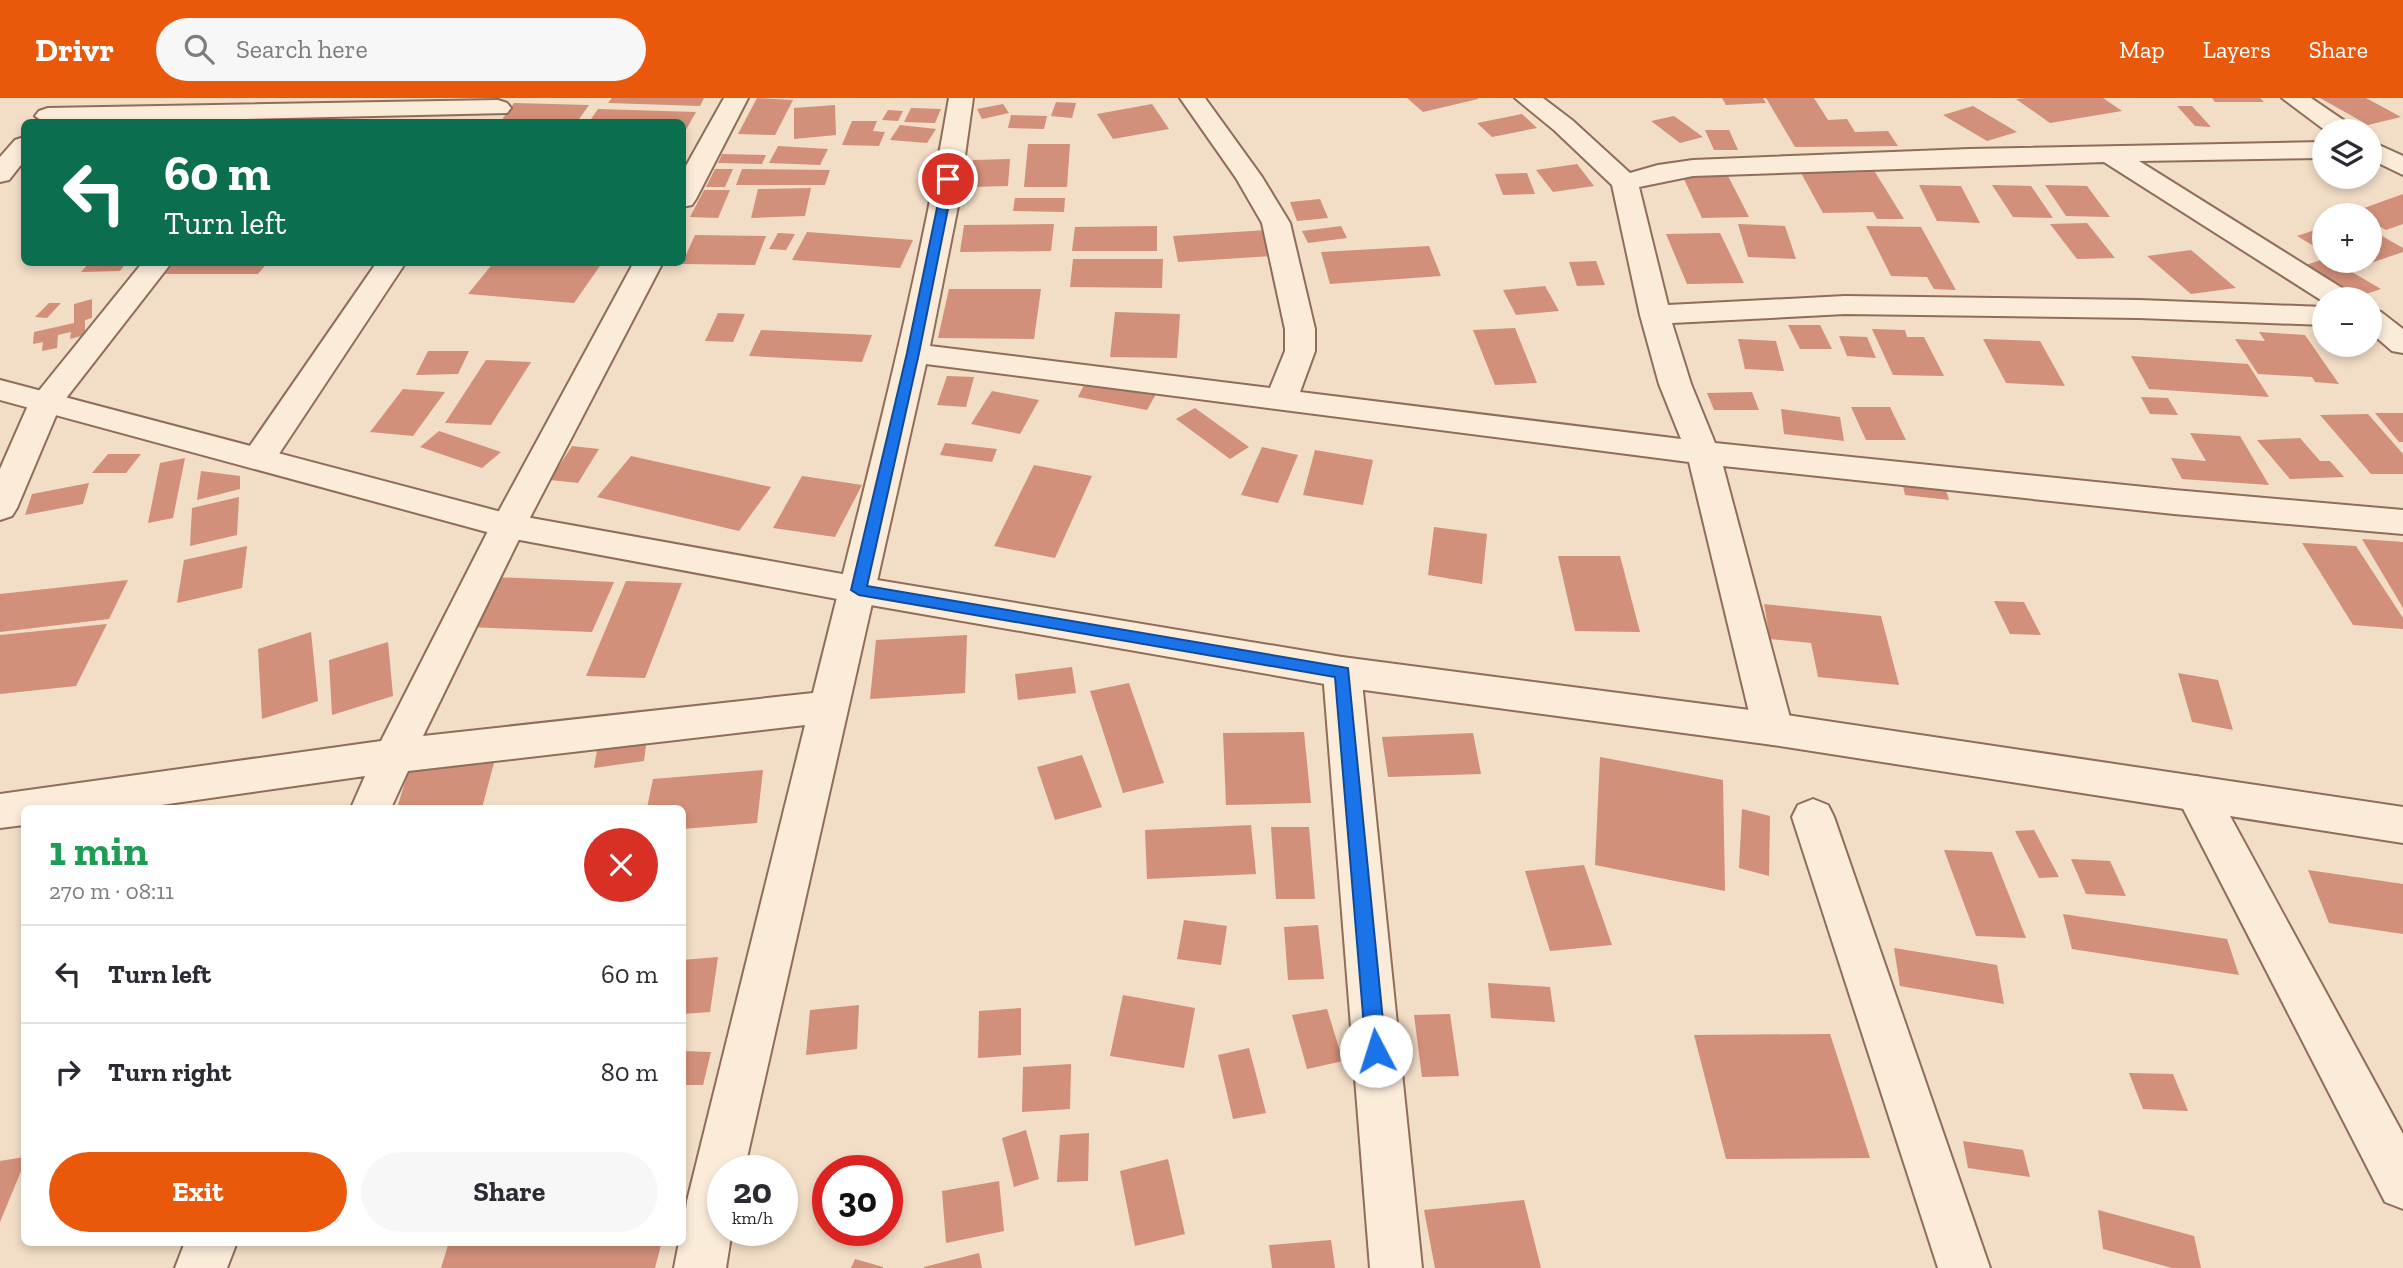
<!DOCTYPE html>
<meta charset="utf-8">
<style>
:root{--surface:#fff;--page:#f7f7f7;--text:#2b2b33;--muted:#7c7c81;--line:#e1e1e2;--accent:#ea580c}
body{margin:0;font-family:"Zilla Slab",serif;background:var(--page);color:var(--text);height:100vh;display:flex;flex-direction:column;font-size:26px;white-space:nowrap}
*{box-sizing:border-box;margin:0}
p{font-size:23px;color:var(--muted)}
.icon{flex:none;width:38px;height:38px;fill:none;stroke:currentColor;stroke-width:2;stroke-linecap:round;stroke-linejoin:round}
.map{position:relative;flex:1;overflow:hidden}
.side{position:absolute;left:21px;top:707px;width:665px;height:441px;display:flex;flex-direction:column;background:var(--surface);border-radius:10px;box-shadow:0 4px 10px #0003}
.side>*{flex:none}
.banner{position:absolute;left:21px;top:21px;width:665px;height:147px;border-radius:10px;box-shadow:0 4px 10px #0003;background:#0b6e4f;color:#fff;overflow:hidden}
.buttons{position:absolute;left:2312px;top:21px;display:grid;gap:14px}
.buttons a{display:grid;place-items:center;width:70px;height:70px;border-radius:50%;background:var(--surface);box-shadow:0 4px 10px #0003;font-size:35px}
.speed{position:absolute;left:707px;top:1057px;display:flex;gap:14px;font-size:35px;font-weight:700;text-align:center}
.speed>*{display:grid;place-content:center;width:91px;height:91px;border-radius:50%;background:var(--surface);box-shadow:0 4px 10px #0003;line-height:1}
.speed small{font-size:18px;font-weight:400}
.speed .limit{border:10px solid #d22;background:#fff;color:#111}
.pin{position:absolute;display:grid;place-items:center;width:60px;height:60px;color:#fff;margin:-30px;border:4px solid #fff;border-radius:50%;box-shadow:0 2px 7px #0007}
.me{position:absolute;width:77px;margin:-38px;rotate:355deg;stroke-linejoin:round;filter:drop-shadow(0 0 5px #0008)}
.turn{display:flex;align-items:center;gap:24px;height:147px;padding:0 28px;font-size:32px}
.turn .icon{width:91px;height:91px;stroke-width:2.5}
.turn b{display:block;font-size:49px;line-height:60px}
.round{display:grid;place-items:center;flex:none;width:74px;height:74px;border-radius:37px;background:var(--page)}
.summary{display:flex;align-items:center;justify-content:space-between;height:119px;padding:0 28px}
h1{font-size:42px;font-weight:800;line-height:52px;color:#1e9e55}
.button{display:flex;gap:14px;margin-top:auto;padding:14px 28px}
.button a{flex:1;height:80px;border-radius:42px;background:var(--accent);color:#fff;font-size:28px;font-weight:800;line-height:80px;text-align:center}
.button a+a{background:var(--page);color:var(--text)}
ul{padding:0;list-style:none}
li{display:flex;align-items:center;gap:21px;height:98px;padding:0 28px;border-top:2px solid var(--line)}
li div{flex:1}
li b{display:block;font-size:26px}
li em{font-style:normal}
header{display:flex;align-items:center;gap:42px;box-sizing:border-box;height:98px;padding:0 35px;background:var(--accent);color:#fff}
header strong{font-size:33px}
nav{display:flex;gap:38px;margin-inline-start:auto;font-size:24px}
.search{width:490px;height:63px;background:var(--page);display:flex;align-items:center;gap:18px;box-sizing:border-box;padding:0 24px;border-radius:38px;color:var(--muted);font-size:26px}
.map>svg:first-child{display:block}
.building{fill:#d28f79}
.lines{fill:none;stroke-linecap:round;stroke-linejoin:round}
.minor-casing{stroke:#8f6d59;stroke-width:4}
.tertiary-casing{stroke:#8f6d59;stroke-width:4}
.minor{fill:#fbecda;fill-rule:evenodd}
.tertiary{fill:#fbecda;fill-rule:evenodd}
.route{fill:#1a73e8;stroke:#114b97;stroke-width:2}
</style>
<header>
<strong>Drivr</strong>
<div class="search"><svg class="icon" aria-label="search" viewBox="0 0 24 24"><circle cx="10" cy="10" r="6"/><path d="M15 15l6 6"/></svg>Search here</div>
<nav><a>Map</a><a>Layers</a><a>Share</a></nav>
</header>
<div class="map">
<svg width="2403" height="1170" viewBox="0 0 2403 1170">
<rect width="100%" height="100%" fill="#f2ddc6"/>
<g class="building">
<polygon points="612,0 704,0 700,8 608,5"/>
<polygon points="757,0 793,2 775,37 738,36"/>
<polygon points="1407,0 1478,0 1478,1 1423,14"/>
<polygon points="1722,0 1763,0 1766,5 1726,7"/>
<polygon points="1766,0 1814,0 1828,22 1847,21 1855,34 1888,33 1898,48 1795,49"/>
<polygon points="2025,0 2103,0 2122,13 2050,25 2016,1"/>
<polygon points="2212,0 2260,0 2264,4 2215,4"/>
<polygon points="2320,0 2366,0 2401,19 2368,27"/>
<polygon points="1056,4 1076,5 1072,20 1051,18"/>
<polygon points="514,5 589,7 577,24 500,24"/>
<polygon points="1003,6 1009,15 982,21 977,11"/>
<polygon points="1152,6 1169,31 1113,41 1097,16"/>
<polygon points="835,7 836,37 794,41 794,10"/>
<polygon points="1973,8 2017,34 1987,43 1943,17"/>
<polygon points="2177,8 2192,8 2211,29 2195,28"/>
<polygon points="911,10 941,11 935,25 904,24"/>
<polygon points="598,11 696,14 682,39 682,24 589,24"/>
<polygon points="888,12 903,13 898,23 882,22"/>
<polygon points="1522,16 1537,30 1492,39 1477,25"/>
<polygon points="1011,17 1047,18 1044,31 1008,30"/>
<polygon points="1674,18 1703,39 1680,45 1651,23"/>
<polygon points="852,23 877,23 873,33 885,34 879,48 842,47"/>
<polygon points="900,27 936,31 927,45 890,42"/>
<polygon points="1705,32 1729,32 1738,52 1714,52"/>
<polygon points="1028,46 1070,46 1067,89 1024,89"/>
<polygon points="778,48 828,51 820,67 769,65"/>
<polygon points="722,56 766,57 762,66 718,65"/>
<polygon points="1010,61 1008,88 970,89 973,62"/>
<polygon points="1577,66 1594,88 1553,94 1536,72"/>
<polygon points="715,71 733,71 725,89 706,89"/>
<polygon points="742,71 830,72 825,87 736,87"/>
<polygon points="1875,74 1904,121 1877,121 1873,114 1823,115 1801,75"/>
<polygon points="1527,75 1535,96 1503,97 1495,76"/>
<polygon points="1728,78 1749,119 1702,120 1683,79"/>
<polygon points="1919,87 1961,88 1980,125 1937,123"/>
<polygon points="1992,87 2031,88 2053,120 2013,119"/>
<polygon points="2045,87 2087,88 2110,119 2066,118"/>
<polygon points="811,90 805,118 751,120 758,91"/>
<polygon points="704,92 730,92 718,120 690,119"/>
<polygon points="2403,96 2403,126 2386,132 2370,123 2370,117 2359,117 2353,114"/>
<polygon points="1015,100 1065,100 1064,114 1013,113"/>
<polygon points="1320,101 1328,120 1297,123 1290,104"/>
<polygon points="2087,125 2115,160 2077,161 2050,126"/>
<polygon points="1054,126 1051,153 960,154 964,127"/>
<polygon points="1738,126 1785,128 1796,161 1748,159"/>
<polygon points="1157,128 1157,153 1072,153 1075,129"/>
<polygon points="1341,128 1347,140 1308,145 1302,133"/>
<polygon points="1866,128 1921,129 1956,192 1934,191 1927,179 1891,178"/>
<polygon points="2324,129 2324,154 2297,138"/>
<polygon points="2370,131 2403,150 2403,154 2353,171 2339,163 2370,163"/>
<polygon points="1267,132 1273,158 1178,164 1173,138"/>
<polygon points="807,134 913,142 900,170 792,162"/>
<polygon points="778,135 795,136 786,152 769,151"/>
<polygon points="1720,135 1744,185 1687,186 1666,136"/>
<polygon points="695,137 766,138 755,167 682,166"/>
<polygon points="1429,148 1441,178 1330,186 1321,154"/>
<polygon points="2191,152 2236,190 2191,196 2147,158"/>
<polygon points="1073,161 1163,161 1162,190 1070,189"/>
<polygon points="2324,161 2333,163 2381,191 2360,198 2306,167"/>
<polygon points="1596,163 1605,187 1577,188 1569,164"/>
<polygon points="90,164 127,164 120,173 81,174"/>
<polygon points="175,164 268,164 258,176 165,176"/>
<polygon points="494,164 590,164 602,165 574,205 468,196"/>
<polygon points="1545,188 1559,213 1516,217 1503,192"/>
<polygon points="949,191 1041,191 1034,241 938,240"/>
<polygon points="92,201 92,220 85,222 85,237 70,241 71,234 58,237 57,250 42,253 43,244 33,246 34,234 74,225 74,206"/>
<polygon points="49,205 61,205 47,220 35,219"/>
<polygon points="1115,214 1180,216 1177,260 1110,259"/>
<polygon points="718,215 745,216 733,244 705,243"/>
<polygon points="1788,227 1820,227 1832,251 1800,251"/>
<polygon points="1515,230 1537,285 1495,287 1473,232"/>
<polygon points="1872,231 1905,232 1907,239 1924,239 1944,278 1893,277"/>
<polygon points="761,232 872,237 862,264 749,258"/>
<polygon points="2259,234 2305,237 2339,286 2315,284 2312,279 2258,276 2235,241 2265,243"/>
<polygon points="1839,238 1867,239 1876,260 1847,258"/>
<polygon points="1738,241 1776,243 1784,273 1745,271"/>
<polygon points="1983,241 2040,243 2065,288 2006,285"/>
<polygon points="428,253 469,253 458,276 416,277"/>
<polygon points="2131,258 2248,266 2269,299 2149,291"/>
<polygon points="486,262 531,264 491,327 445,325"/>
<polygon points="947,278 974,279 966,309 937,307"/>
<polygon points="1086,283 1156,296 1147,312 1078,299"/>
<polygon points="403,291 445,294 413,338 370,334"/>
<polygon points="992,293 1039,302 1020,336 971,326"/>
<polygon points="1752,294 1759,312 1714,312 1707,295"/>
<polygon points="2141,299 2168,300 2178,317 2150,316"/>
<polygon points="1851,309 1890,309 1906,342 1866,342"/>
<polygon points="1195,310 1249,349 1230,361 1176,321"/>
<polygon points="1781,311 1840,319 1844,343 1784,336"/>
<polygon points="2375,315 2403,315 2403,344 2399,344"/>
<polygon points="2368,316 2403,356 2403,376 2371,376 2320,317"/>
<polygon points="439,333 501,354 482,370 420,349"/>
<polygon points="2190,335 2240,338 2269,387 2182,381 2171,360 2206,363"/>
<polygon points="2300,340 2320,363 2330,363 2344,379 2290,381 2257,342"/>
<polygon points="945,345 997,351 992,364 940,357"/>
<polygon points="572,348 599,351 578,385 550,382"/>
<polygon points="1262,349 1298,357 1278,405 1241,397"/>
<polygon points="1315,352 1373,362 1363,407 1303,397"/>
<polygon points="108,356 141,356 126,375 92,375"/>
<polygon points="631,358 771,389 739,433 597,399"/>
<polygon points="185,360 173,420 148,425 160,365"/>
<polygon points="1034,367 1092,378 1055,460 994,448"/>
<polygon points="201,373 240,378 240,391 197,402"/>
<polygon points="802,378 862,387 835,439 773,430"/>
<polygon points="1902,384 1945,388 1949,402 1905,397"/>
<polygon points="89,385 83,406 25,417 32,396"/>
<polygon points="239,399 237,437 190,448 192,410"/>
<polygon points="1434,429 1487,436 1482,486 1428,477"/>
<polygon points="2362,441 2403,444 2403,510"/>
<polygon points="2302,445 2356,448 2403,520 2403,531 2353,527"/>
<polygon points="247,448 242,490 177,505 184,462"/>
<polygon points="1558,458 1620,458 1640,534 1575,533"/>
<polygon points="495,479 614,484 592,534 469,529"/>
<polygon points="128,482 109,521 0,534 0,496"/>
<polygon points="626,483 682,485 645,580 586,578"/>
<polygon points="1994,503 2024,504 2041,537 2010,536"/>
<polygon points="1764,506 1881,518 1899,587 1818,579 1811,545 1770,541"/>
<polygon points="107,526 76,588 0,596 0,537"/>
<polygon points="311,534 318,603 262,621 258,551"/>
<polygon points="967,537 965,595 870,601 876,542"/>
<polygon points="388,544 393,598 332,617 329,562"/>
<polygon points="1072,569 1076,595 1018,602 1015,576"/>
<polygon points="2178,575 2218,582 2233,632 2192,624"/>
<polygon points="1129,585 1164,685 1123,695 1090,593"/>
<polygon points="1304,634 1311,705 1226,707 1223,635"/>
<polygon points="1473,635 1481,676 1388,679 1382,639"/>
<polygon points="647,639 644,663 594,670 598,646"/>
<polygon points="1082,657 1102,709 1055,722 1037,669"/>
<polygon points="1600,659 1723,682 1725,793 1595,767"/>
<polygon points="495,661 482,710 397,710 410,668"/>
<polygon points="763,672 757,725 682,731 682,710 647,710 653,681"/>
<polygon points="1742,711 1770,718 1769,778 1739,770"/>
<polygon points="1251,727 1256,776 1147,781 1145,732"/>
<polygon points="1271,729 1309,729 1315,801 1276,801"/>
<polygon points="2034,732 2059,779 2039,780 2015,733"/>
<polygon points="1944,752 1992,754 2026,840 1976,838"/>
<polygon points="2071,761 2110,763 2126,798 2086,796"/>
<polygon points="1584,767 1612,847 1550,853 1525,773"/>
<polygon points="2308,772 2403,786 2403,836 2329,825"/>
<polygon points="2063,816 2227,841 2239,877 2072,851"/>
<polygon points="1184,822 1227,828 1221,867 1177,861"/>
<polygon points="1318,827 1324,881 1288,882 1284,829"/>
<polygon points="1894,850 1997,867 2004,906 1900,888"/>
<polygon points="718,859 710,914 682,916 682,862"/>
<polygon points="1488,885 1550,889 1555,924 1491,920"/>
<polygon points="1123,897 1195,910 1184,970 1110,958"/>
<polygon points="859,907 857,951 806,957 810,912"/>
<polygon points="1021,910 1021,957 978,960 979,913"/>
<polygon points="1327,911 1343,963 1307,971 1292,917"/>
<polygon points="1450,916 1459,978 1422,979 1414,917"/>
<polygon points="1830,936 1870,1060 1726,1061 1694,937"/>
<polygon points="1249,950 1266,1015 1233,1021 1218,957"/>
<polygon points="682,953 711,954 703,987 682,987"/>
<polygon points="1071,966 1070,1011 1022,1014 1023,969"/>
<polygon points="2129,975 2173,976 2188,1013 2143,1011"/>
<polygon points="1026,1032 1039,1081 1014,1089 1002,1040"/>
<polygon points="1089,1035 1088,1083 1057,1084 1060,1037"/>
<polygon points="1963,1043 2023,1052 2030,1079 1968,1070"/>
<polygon points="24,1059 24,1066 0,1124 0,1063"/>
<polygon points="1168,1061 1185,1136 1135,1148 1120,1073"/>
<polygon points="999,1083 1004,1133 946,1145 942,1093"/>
<polygon points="1524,1102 1541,1170 1435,1170 1424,1112"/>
<polygon points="2098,1112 2194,1138 2201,1170 2172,1170 2103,1151"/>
<polygon points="1331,1142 1335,1170 1272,1170 1269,1147"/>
<polygon points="449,1144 525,1144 661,1147 655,1170 441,1170"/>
<polygon points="979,1155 982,1170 924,1170 924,1169"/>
<polygon points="855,1161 883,1169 883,1170 851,1170"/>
</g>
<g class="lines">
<defs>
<g id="minor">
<polygon points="724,0 748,0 696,101 692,107 682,109 682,75"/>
<path d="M949,0H973L958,108L930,248L1270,290L1285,253V231L1262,125L1236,80L1180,0H1205L1262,79L1290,125L1315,231V253L1300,294L1681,341L1659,286L1640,217L1612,87L1554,32L1515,0H1543L1572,22L1630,75L1658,67L1693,62L1969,51L2324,44V60L2139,63L2350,195L2355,201H2324V204L2104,64L1693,78L1639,89L1668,207L1845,198L2139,202L2324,209V227L2139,220L1845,216L1672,225L1691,286L1715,345L2174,392L2403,412V436L2174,416L1723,368L1793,631L1787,642L1773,647L1759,642L1753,631L1689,364L926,266L744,1073H723V1132H732L726,1170H674L679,1144H682L687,1103L805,627L408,673L391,710H351L365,678L140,710H24V727L0,730V696L381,643L487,435L634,164H663L522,435L423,638L813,595C862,398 915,201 949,0Z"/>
<polygon points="2282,0 2311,0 2352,28 2356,33 2326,33"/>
<polygon points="498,2 507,5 511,10 507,15 107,24 44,24 35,18 39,13 48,10"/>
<polygon points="24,39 24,63 9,82 0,84 0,59 15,42"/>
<polygon points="2370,43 2403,58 2403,77 2370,61"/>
<polygon points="143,164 172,164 60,308 17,410 12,418 0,422 0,371 29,305"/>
<polygon points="377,164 406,164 271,368 259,371 247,368 242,360 247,352"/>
<polygon points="2370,211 2381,214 2403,231 2403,255 2392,253 2370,234"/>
<polygon points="1342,559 1356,564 1361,574 1422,1170 1370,1170 1323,574 1328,564"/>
<polygon points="2196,678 2211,683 2403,1036 2403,1111 2385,1104 2175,695 2181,683"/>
<polygon points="1813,701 1828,707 1834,719 1990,1170 1938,1170 1792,719 1798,707"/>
<polygon points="185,1144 237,1144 227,1170 175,1170"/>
</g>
<polygon id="tertiary" points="0,282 509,416 859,479 1342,559 1773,615 2403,709 2403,745 1773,647 1342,589 859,505 509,440 0,302"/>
</defs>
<use href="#minor" class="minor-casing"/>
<use href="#tertiary" class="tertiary-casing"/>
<use href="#minor" class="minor"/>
<use href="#tertiary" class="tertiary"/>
</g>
<polygon class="route" points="948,78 954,81 919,255 867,488 1348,570 1386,953 1383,960 1376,962 1369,960 1366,953 1335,579 859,497 851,492 907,255 943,81"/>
</svg>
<div class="buttons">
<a><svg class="icon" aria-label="layers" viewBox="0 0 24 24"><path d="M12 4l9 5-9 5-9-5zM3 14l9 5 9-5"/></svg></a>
<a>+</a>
<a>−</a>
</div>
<div class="speed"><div>20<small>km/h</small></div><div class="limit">30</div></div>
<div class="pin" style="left:948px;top:81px;background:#d93025"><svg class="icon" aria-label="arrive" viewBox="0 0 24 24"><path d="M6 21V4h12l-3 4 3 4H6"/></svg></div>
<svg class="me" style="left:1376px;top:953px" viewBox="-20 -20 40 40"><circle r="19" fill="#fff"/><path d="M0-13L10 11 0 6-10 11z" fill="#1a73e8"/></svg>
<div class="banner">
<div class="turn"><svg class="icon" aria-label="left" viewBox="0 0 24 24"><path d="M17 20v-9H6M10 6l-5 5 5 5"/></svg><div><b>60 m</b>Turn left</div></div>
</div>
<section class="side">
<div class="summary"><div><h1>1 min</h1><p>270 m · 08:11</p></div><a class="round" style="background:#d93025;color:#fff"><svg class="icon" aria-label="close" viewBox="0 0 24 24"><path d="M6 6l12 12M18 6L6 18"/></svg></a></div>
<ul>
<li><svg class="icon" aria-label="left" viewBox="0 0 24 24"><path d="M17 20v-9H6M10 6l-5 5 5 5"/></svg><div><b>Turn left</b></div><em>60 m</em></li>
<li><svg class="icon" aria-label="right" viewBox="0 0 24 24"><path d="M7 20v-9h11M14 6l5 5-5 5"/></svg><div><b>Turn right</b></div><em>80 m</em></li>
</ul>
<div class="button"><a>Exit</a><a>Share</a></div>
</section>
</div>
